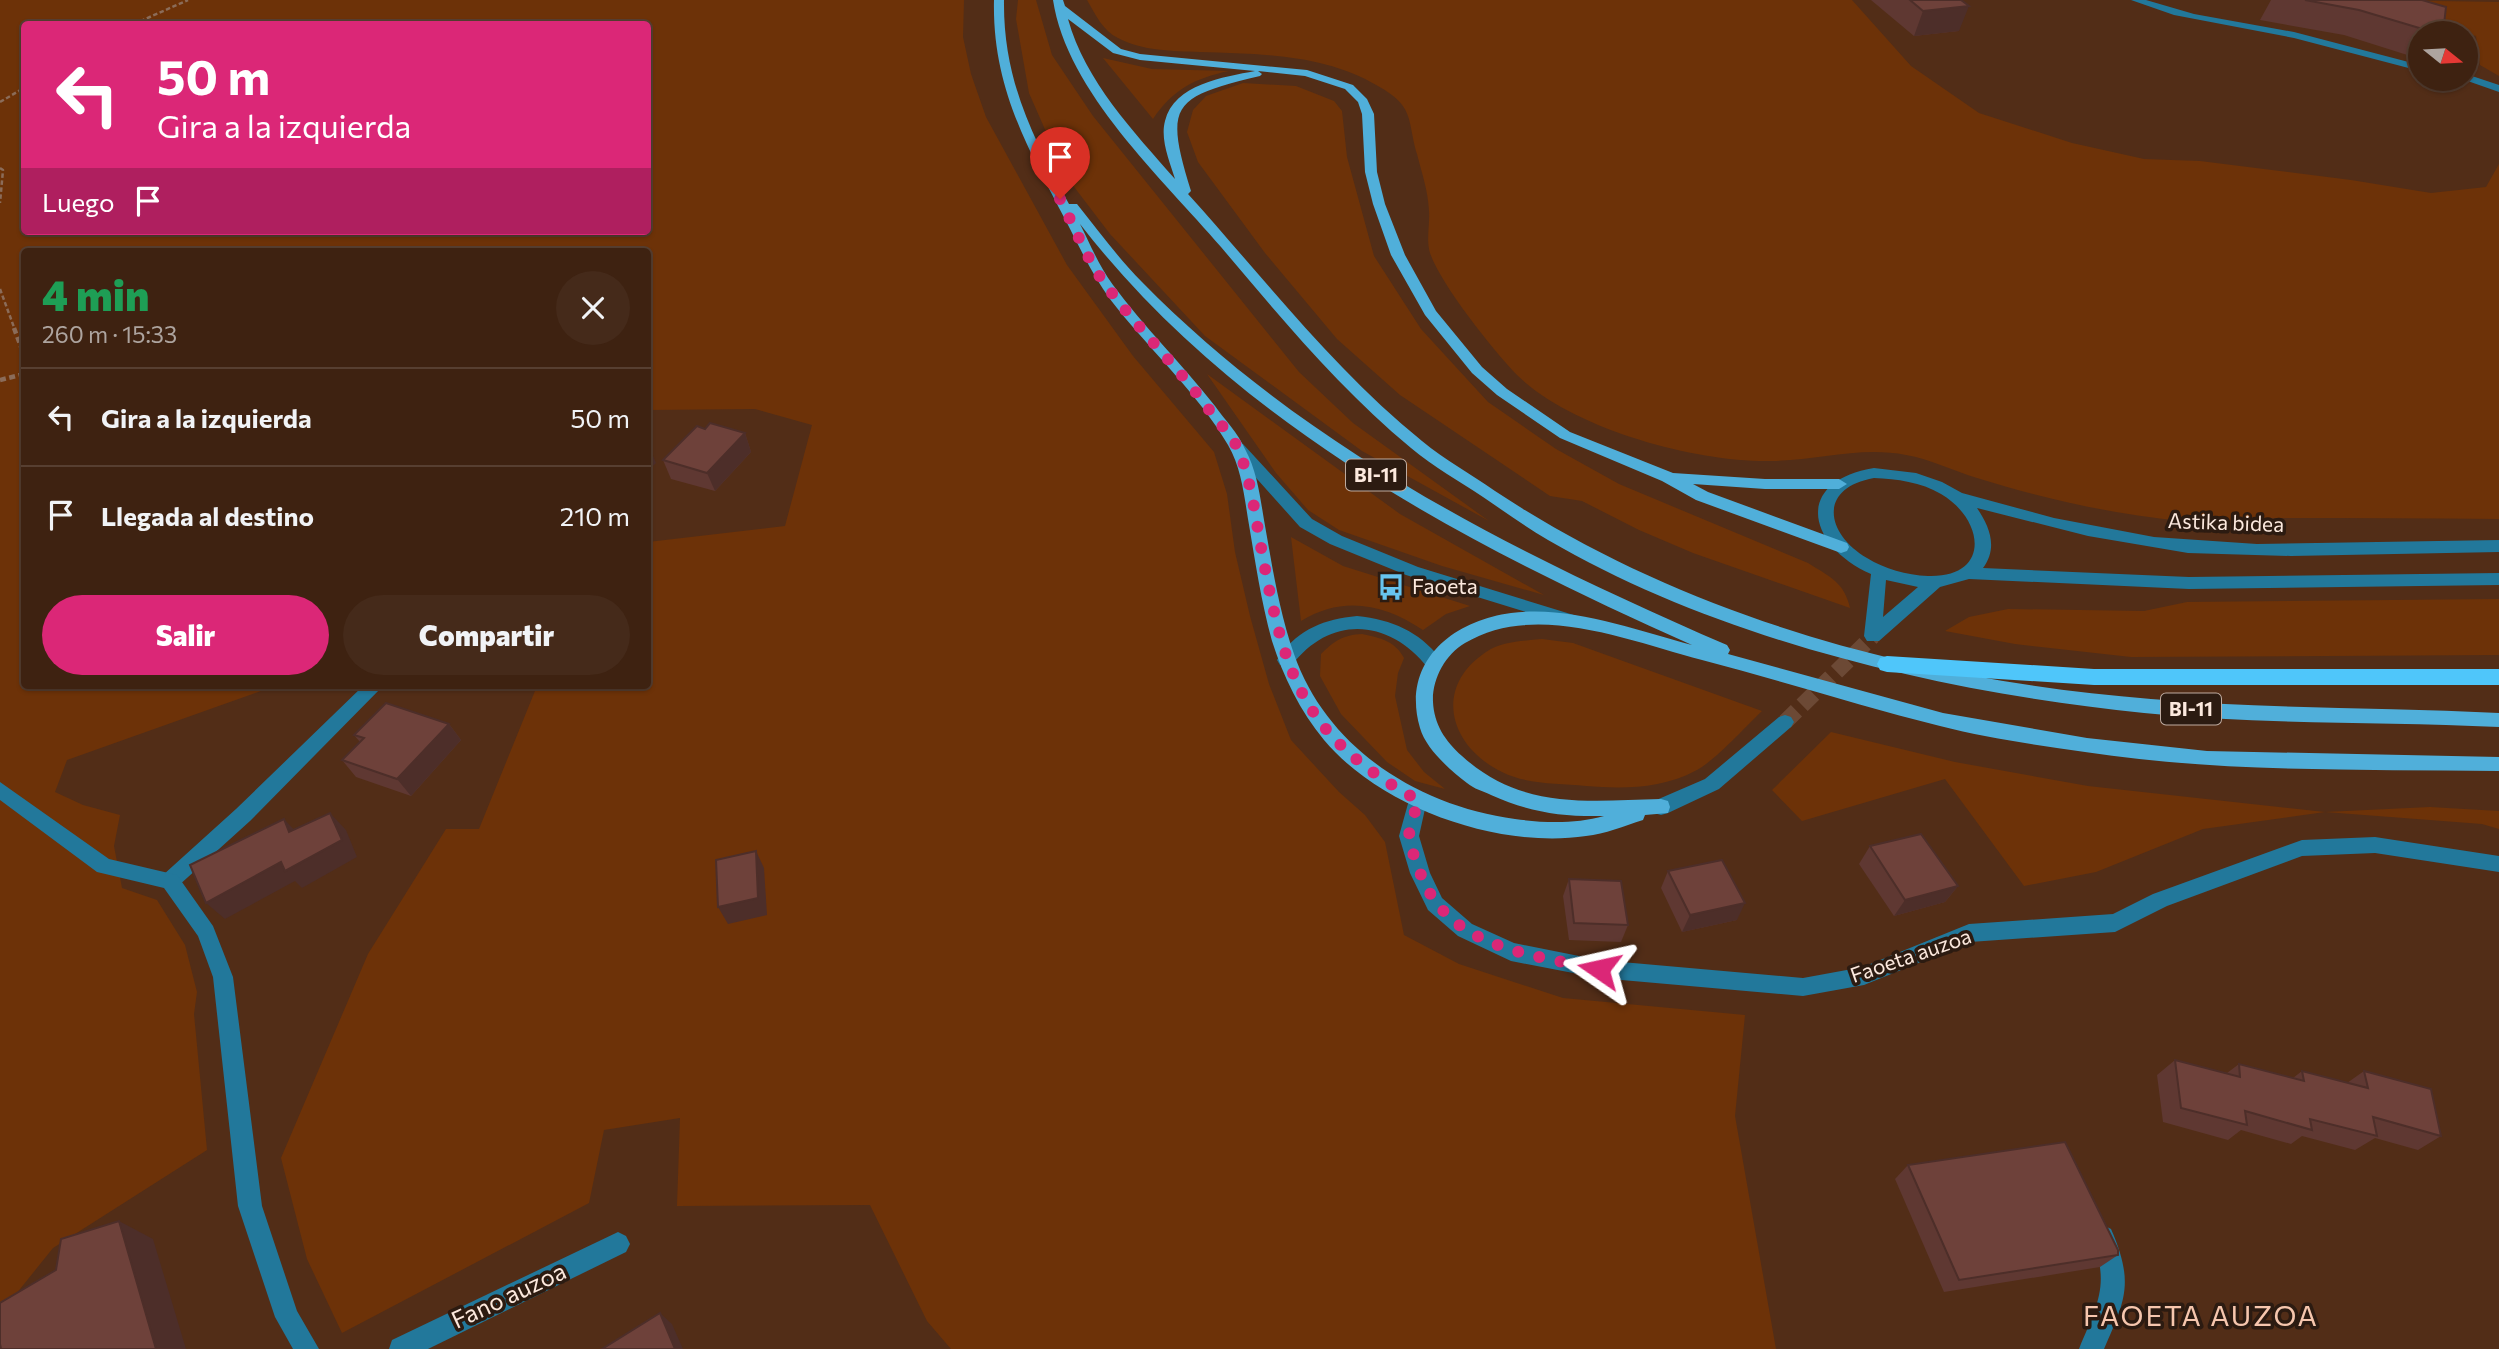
<!DOCTYPE html>
<html lang="es">
<meta charset="utf-8">
<style>
:root{--surface:#3e2211;--page:#452a1a;--text:#f1f3f6;--muted:#ada49f;--line:#573f31;--accent:#db2777}
body{margin:0;font-family:Commissioner,sans-serif;background:var(--page);color:var(--text);height:100vh;display:flex;flex-direction:column;font-size:26px;white-space:nowrap}
*{box-sizing:border-box;margin:0}
p{font-size:23px;color:var(--muted)}
.icon{flex:none;width:38px;height:38px;fill:none;stroke:currentColor;stroke-width:2;stroke-linecap:round;stroke-linejoin:round}
.map{position:relative;flex:1;overflow:hidden}
.side{position:absolute;left:21px;top:248px;width:630px;height:441px;display:flex;flex-direction:column;background:var(--surface);border-radius:7px;box-shadow:0 2px 5px #0004,0 0 0 2px var(--line)}
.side>*{flex:none}
.top-card{position:absolute;left:21px;top:21px;width:630px;height:214px;border-radius:7px;box-shadow:0 2px 5px #0004,0 0 0 2px var(--line);background:#db2777;color:#fff;overflow:hidden}
.needle{width:46px;rotate:108deg}
.controls{position:absolute;left:2408px;top:21px;display:grid;gap:14px}
.controls a{display:grid;place-items:center;width:70px;height:70px;border-radius:50%;background:var(--surface);box-shadow:0 2px 5px #0004,0 0 0 2px var(--line);font-size:35px}
.pin{position:absolute;display:grid;place-items:center;width:60px;height:60px;color:#fff;margin:-72px -30px;border-radius:50% 50% 50% 0;rotate:-45deg;box-shadow:0 0 7px #0007}
.pin .icon{rotate:45deg}
.me{position:absolute;width:77px;margin:-38px;rotate:281deg;stroke-linejoin:round;filter:drop-shadow(0 0 5px #0008)}
.turn{display:flex;align-items:center;gap:24px;height:147px;padding:0 21px;font-size:32px}
.turn .icon{width:91px;height:91px;stroke-width:2.5}
.turn b{display:block;font-size:49px;line-height:60px}
.then{display:flex;align-items:center;height:66px;padding:0 21px;background:#0003;gap:14px;font-size:26px}
.round{display:grid;place-items:center;flex:none;width:74px;height:74px;border-radius:37px;background:var(--page)}
.summary{display:flex;align-items:center;justify-content:space-between;height:119px;padding:0 21px}
h1{font-size:42px;font-weight:800;line-height:52px;color:#1e9e55}
.primary-button{display:flex;gap:14px;margin-top:auto;padding:14px 21px}
.primary-button a{flex:1;height:80px;border-radius:42px;background:var(--accent);color:#fff;font-size:28px;font-weight:800;line-height:80px;text-align:center}
.primary-button a+a{background:var(--page);color:var(--text)}
ul{padding:0;list-style:none}
li{display:flex;align-items:center;gap:21px;height:98px;padding:0 21px;border-top:2px solid var(--line)}
li div{flex:1}
li b{display:block;font-size:26px}
li em{font-style:normal}
.map>svg:first-child{display:block}
.green{fill:#6d3208;fill-rule:evenodd}
.lines{fill:none;stroke-linecap:round;stroke-linejoin:round}
.street-tunnel{stroke:#6c4935;stroke-width:16;stroke-dasharray:16 8;stroke-linecap:butt}
.path-far1{stroke:#8b6c59;stroke-width:2.5;stroke-dasharray:4.5 2.5;stroke-linecap:butt}
.path{stroke:#8b6c59;stroke-width:4.5;stroke-dasharray:6 3.5;stroke-linecap:butt}
.lane{fill:#22789b;fill-rule:evenodd}
.street{fill:#22789b;fill-rule:evenodd}
.primary{fill:#50afda;fill-rule:evenodd}
.highway{fill:#4fc6fa;fill-rule:evenodd}
.wall{fill:#5f3832}
.shaded-wall{fill:#4d2e29}
.building{fill:#6e413a;stroke:#4d2e29;stroke-width:2}
.route{stroke:#db2777;stroke-width:12;stroke-dasharray:0 21.6}
.labels{text-anchor:middle;stroke-width:7;stroke-linejoin:round;paint-order:stroke}
.shield{fill:#2c1b11;stroke:#beaba0;stroke-width:2}
.shield-label{font-size:19px;font-weight:bold;fill:#fce9de}
.street-label{font-size:21px;fill:#fce9de;stroke:#2c1b11}
.poi-label{font-size:21px;fill:#fce9de;stroke:#2c1b11;text-anchor:start}
.near-street-label{font-size:24px;fill:#fce9de;stroke:#2c1b11}
.near-neighbourhood-label{font-size:28px;letter-spacing:2px;fill:#f6c6ad;stroke:#2c1b11}
</style>
<div class="map">
<svg width="2499" height="1349" viewBox="0 0 2499 1349">
<rect width="100%" height="100%" fill="#522d17"/>
<g class="green">
<path d="M0,0H964L963,37L971,74L986,117L1067,265L1133,356L1214,452L1227,494L1235,552L1250,616L1269,684L1291,740L1339,792L1365,815L1385,842L1404,935L1459,964L1563,998L1745,1015L1735,1116L1776,1349H951L927,1321L870,1205L677,1206L680,1118L604,1130L589,1203L342,1333L307,1259L281,1158L368,954L446,829H479L537,686H648V542L785,526L812,425L755,409L648,410V252H24V686H275L67,760L55,792L83,805L120,815L114,846L122,888L157,900L185,945L197,992L194,1014L207,1150L53,1248L12,1299L24,1349H0ZM24,24H648V231H24Z"/>
<polygon points="1018,0 1036,0 1052,55 1093,116 1299,372 1353,423 1489,521 1362,451 1205,336 1110,234 1065,175 1029,93 1016,19"/>
<path d="M1087,0H1852L1911,66L1979,113L2072,143L2144,159L2200,161L2351,180L2431,193L2486,187L2499,164V519C2421,518 2343,518 2265,518C2238,518 2209,524 2182,521C2112,514 2044,499 1977,478C1954,471 1930,459 1906,455C1862,446 1818,460 1773,461C1697,463 1572,429 1517,375C1493,350 1441,285 1430,253C1426,240 1430,224 1429,211C1428,190 1422,174 1417,154C1407,119 1415,107 1378,86C1324,54 1261,54 1200,52C1173,51 1142,51 1118,38C1103,31 1095,14 1087,0Z"/>
<polygon points="2373,0 2499,2 2499,76 2480,65 2476,36 2374,9"/>
<path d="M1103,58L1152,69L1229,71C1195,78 1172,90 1153,119Z"/>
<path d="M1243,83L1296,86L1334,101L1342,111L1347,157L1374,256L1421,329L1488,402L1556,449L1619,484L1808,563C1830,577 1844,582 1850,608L1693,553L1639,530L1582,501L1550,496L1400,395L1337,339L1265,253L1198,162L1187,132L1193,110L1206,96Z"/>
<polygon points="1207,374 1400,514 1544,595 1442,566 1339,530 1308,510 1276,473"/>
<path d="M1291,537L1343,566L1470,606L1446,614L1423,630C1384,604 1343,595 1301,621Z"/>
<polygon points="2499,599 2499,655 2131,657 2015,644 1945,631 1969,617 2008,609 2144,611 2187,602"/>
<path d="M1362,634C1381,638 1395,641 1404,658L1398,673L1395,696L1407,750L1424,772L1445,789L1415,781L1387,762L1341,714L1320,676L1321,654C1334,641 1343,635 1362,634Z"/>
<path d="M1542,639L1573,643L1762,711C1744,728 1715,761 1695,771C1661,789 1622,789 1586,786C1558,783 1528,785 1502,772C1450,747 1432,688 1486,652C1502,641 1523,641 1542,639Z"/>
<polygon points="1831,732 1955,762 2088,786 2325,812 2430,807 2499,811 2499,829 2482,824 2325,812 2203,829 2096,872 2024,886 1945,779 1802,821 1772,790"/>
</g>
<g class="lines">
<polyline class="street-tunnel" points="1785,722 1873,636"/>
<g class="path-far1">
<polyline points="134,24 188,0"/>
<polyline points="0,102 24,88"/>
<polyline points="0,168 3,170 0,203"/>
<polyline points="0,289 15,330"/>
</g>
<g class="path">
<polyline points="14,328 24,355"/>
<polyline points="0,380 24,374"/>
</g>
<g class="lane">
<polygon points="2131,0 2146,0 2194,14 2294,32 2420,65 2420,71 2294,38 2174,15"/>
<polygon points="2466,74 2499,85 2499,92 2462,79 2466,79"/>
<polygon points="1238,443 1243,444 1312,519 1342,536 1418,567 1577,616 1579,620 1571,626 1406,575 1330,544 1300,527 1233,452 1230,448 1233,444"/>
<path d="M1357,616C1393,620 1418,631 1440,658L1443,663L1440,668H1428C1390,619 1331,614 1292,665H1280L1277,660L1280,655C1300,629 1324,619 1357,616Z"/>
<polygon points="363,686 383,686 250,821 177,887 170,889 163,887 160,881 163,875 236,809"/>
<polygon points="618,1232 626,1236 630,1244 626,1252 428,1349 389,1349 392,1340"/>
</g>
<g class="street">
<path d="M1874,468L1916,473L1942,482L1962,493L2054,518L2154,537L2257,544L2499,540V552L2291,556L2188,553L2088,536L1977,508C1990,527 1998,548 1983,568L2189,577L2499,573V585L2189,589L1969,579L1940,587L1879,641H1867L1864,636L1871,574C1808,546 1792,482 1874,468ZM1874,478C1897,479 1921,482 1941,494C1985,520 1991,578 1928,576C1906,575 1885,569 1867,558C1825,533 1818,488 1874,478ZM1886,580L1918,587L1883,617Z"/>
<polygon points="1785,715 1791,717 1794,722 1791,727 1719,789 1668,813 1661,815 1654,813 1652,807 1654,801 1705,779 1779,717"/>
<polygon points="0,782 109,859 177,875 213,926 233,977 262,1206 297,1311 319,1349 293,1349 275,1317 238,1206 213,977 198,936 164,888 97,872 0,800"/>
<polygon points="1418,792 1425,795 1427,800 1419,836 1430,873 1442,898 1472,924 1514,943 1599,960 1803,978 1863,967 1969,924 2113,914 2153,894 2302,840 2375,837 2499,856 2499,872 2375,853 2302,856 2167,906 2115,932 1970,942 1864,985 1803,996 1599,978 1511,961 1458,936 1428,910 1410,873 1399,836 1409,800 1411,795"/>
<path d="M2103,1225L2111,1229C2134,1282 2126,1299 2104,1349H2079C2097,1305 2111,1284 2091,1237L2095,1229Z"/>
</g>
<g class="primary">
<path d="M994,0H1004C1003,79 1032,136 1069,204H1077C1098,230 1118,258 1142,282C1306,449 1515,553 1727,645L1730,650L1728,654L1943,713L2087,738L2207,751L2499,757V771C2361,769 2221,773 2085,752C2037,745 1986,738 1940,726C1860,706 1782,681 1702,660C1629,641 1535,601 1465,643C1445,655 1432,679 1433,702C1434,724 1445,741 1462,756C1522,810 1586,801 1661,799L1668,801L1670,807L1668,813L1645,815L1643,820C1624,826 1605,834 1586,836C1498,849 1381,808 1324,740C1300,711 1283,676 1272,641C1261,601 1255,560 1248,519C1244,494 1241,467 1228,445C1199,395 1153,353 1117,308C1095,281 1082,252 1066,221C1027,147 992,86 994,0ZM1080,224C1235,424 1465,544 1692,645C1635,630 1571,605 1511,613C1451,621 1401,663 1420,728C1426,749 1450,770 1467,783C1474,789 1483,791 1491,795C1529,812 1562,817 1604,816C1576,824 1544,823 1515,819C1419,806 1327,749 1294,654C1279,611 1272,565 1264,520C1260,496 1257,471 1245,449C1238,433 1225,420 1215,406C1182,364 1144,327 1113,285C1099,266 1090,244 1080,224Z"/>
<path d="M1053,0H1063L1065,6L1121,49L1140,54L1307,70L1353,85L1367,99L1374,114L1377,172L1385,204L1405,255L1436,311L1482,367L1507,389L1570,432L1673,473L1765,479H1839L1847,484L1839,489H1765L1693,484L1708,492L1847,543L1849,547L1847,551L1841,553L1696,500L1662,481L1560,438L1497,395L1472,373L1425,315L1391,255L1373,204L1365,172L1362,114L1358,102L1345,89L1305,76L1258,71L1262,74L1260,76C1172,97 1164,104 1191,191L1188,194C1264,278 1333,369 1422,441C1445,460 1471,474 1495,491C1688,619 1923,681 2151,699C2267,709 2383,707 2499,713V727C2381,721 2262,725 2144,713C1946,693 1721,641 1548,540C1526,527 1505,512 1483,497C1459,481 1434,467 1411,448C1340,389 1281,318 1221,247C1162,178 1067,92 1053,0ZM1068,19L1113,53L1140,60L1255,71C1224,77 1174,84 1165,121C1160,140 1170,162 1175,179C1134,132 1085,81 1068,19Z"/>
</g>
<polygon class="highway" points="1887,656 2094,669 2499,669 2499,685 2094,685 1887,672 1880,670 1877,664 1880,658"/>
</g>
<g class="wall">
<polygon points="1871,0 1961,0 1959,31 1914,36"/>
<polygon points="2271,0 2422,0 2443,33 2420,33 2420,59 2344,35 2260,20"/>
<polygon points="705,429 745,433 751,452 715,491 671,479 663,460"/>
<polygon points="449,724 461,740 411,796 356,777 342,760 360,742 354,735"/>
<polygon points="1870,846 1958,886 1945,902 1894,916 1859,864"/>
<polygon points="1668,871 1737,920 1682,932 1661,888"/>
<polygon points="1569,879 1628,925 1621,942 1569,940 1563,896"/>
<polygon points="2175,1060 2227,1073 2239,1064 2293,1078 2302,1071 2347,1083 2364,1071 2441,1136 2418,1150 2375,1138 2355,1150 2302,1136 2291,1144 2241,1130 2228,1140 2163,1122 2157,1075"/>
<polygon points="1908,1165 2118,1255 2100,1267 1944,1292 1895,1179"/>
</g>
<g class="shaded-wall">
<polygon points="1969,6 1959,31 1914,36 1923,11"/>
<polygon points="745,433 751,452 715,491 707,473"/>
<polygon points="648,444 656,463 648,471"/>
<polygon points="449,724 461,740 411,796 397,779"/>
<polygon points="330,813 346,830 357,857 302,888 295,881 225,919 206,903"/>
<polygon points="284,819 300,836 289,832"/>
<polygon points="756,851 764,868 767,915 728,924 718,907"/>
<polygon points="1958,886 1945,902 1894,916 1905,900"/>
<polygon points="1745,903 1737,920 1682,932 1690,915"/>
<polygon points="119,1221 153,1239 186,1349 156,1349"/>
<polygon points="660,1313 672,1324 683,1349 675,1349"/>
</g>
<g class="building">
<polygon points="1910,0 1961,0 1969,6 1923,11"/>
<polygon points="2305,0 2422,0 2446,7 2443,33 2436,33 2359,10"/>
<polygon points="710,423 745,433 707,473 663,460 697,426 705,429"/>
<polygon points="386,703 449,724 397,779 342,760 364,738 354,735"/>
<polygon points="330,813 342,840 285,871 281,862 206,903 190,865 284,819 289,832"/>
<polygon points="1921,834 1958,886 1905,900 1870,846"/>
<polygon points="756,851 758,898 718,907 716,860"/>
<polygon points="1722,860 1745,903 1690,915 1668,871"/>
<polygon points="1569,879 1621,881 1628,925 1574,923"/>
<polygon points="2175,1060 2240,1077 2239,1064 2304,1081 2302,1071 2368,1088 2364,1071 2431,1089 2441,1136 2373,1117 2377,1136 2310,1119 2312,1130 2245,1111 2247,1125 2181,1108"/>
<polygon points="2065,1142 2118,1250 2118,1255 1959,1280 1908,1165"/>
<polygon points="119,1221 156,1349 1,1349 0,1344 0,1303 56,1270 61,1239"/>
<polygon points="660,1313 675,1349 602,1349"/>
</g>
<g class="lines">
<path class="route" d="M1060,199C1075,228 1088,262 1108,288C1141,332 1181,370 1213,415C1221,425 1233,437 1238,449C1251,479 1255,515 1261,547C1284,672 1300,736 1418,800C1416,811 1409,826 1409,837C1409,845 1414,855 1417,863C1441,947 1526,954 1599,969"/>
</g>
<defs>
<symbol id="bus-bare" viewBox="-9 -9 18 18"><path d="M-5-6H5V4H4V6H2V4H-2V6H-4V4H-5ZM-3.5-4V0h7V-4ZM-3.5 1.2v1.5H-2V1.2ZM2 1.2v1.5H3.5V1.2Z" fill="#67c4ef" stroke="#2c1b11" stroke-width="2.5" paint-order="stroke"/></symbol>
</defs>
<g fill-rule="evenodd">
<use href="#bus-bare" x="1372" y="568" width="38" height="38"/>
</g>
<g class="labels">
<g class="shield">
<rect x="1346" y="459.5" width="60" height="31" rx="5"/>
<rect x="2161" y="693.5" width="60" height="31" rx="5"/>
</g>
<g class="shield-label">
<text x="1376" y="482">BI-11</text>
<text x="2191" y="716">BI-11</text>
</g>
<g class="street-label">
<text transform="translate(2226 523) rotate(2)" y="7">Astika bidea</text>
<text transform="translate(1911 956) rotate(-19)" y="7">Faoeta auzoa</text>
</g>
<g class="poi-label">
<text x="1412" y="594">Faoeta</text>
</g>
<g class="near-street-label">
<text transform="translate(509 1296) rotate(-25)" y="8">Fano auzoa</text>
</g>
<g class="near-neighbourhood-label">
<text x="2201" y="1326">FAOETA AUZOA</text>
</g>
</g>
</svg>
<div class="controls">
<a><svg class="needle" viewBox="-14 -14 28 28"><path d="M0-13l5 13h-10z" fill="#e53935"/><path d="M0 13l5-13h-10z" fill="#ada49f"/></svg></a>
</div>
<div class="pin" style="left:1060px;top:199px;background:#d93025"><svg class="icon" aria-label="arrive" viewBox="0 0 24 24"><path d="M6 21V4h12l-3 4 3 4H6"/></svg></div>
<svg class="me" style="left:1599px;top:969px" viewBox="-20 -20 40 40"><path d="M0-17L14 15 0 8-14 15z" fill="#db2777" stroke="#fff" stroke-width="4"/></svg>
<div class="top-card">
<div class="turn"><svg class="icon" aria-label="left" viewBox="0 0 24 24"><path d="M17 20v-9H6M10 6l-5 5 5 5"/></svg><div><b>50 m</b>Gira a la izquierda</div></div>
<div class="then">Luego<svg class="icon" aria-label="arrive" viewBox="0 0 24 24"><path d="M6 21V4h12l-3 4 3 4H6"/></svg></div>
</div>
<section class="side">
<div class="summary"><div><h1>4 min</h1><p>260 m · 15:33</p></div><a class="round"><svg class="icon" aria-label="close" viewBox="0 0 24 24"><path d="M6 6l12 12M18 6L6 18"/></svg></a></div>
<ul>
<li><svg class="icon" aria-label="left" viewBox="0 0 24 24"><path d="M17 20v-9H6M10 6l-5 5 5 5"/></svg><div><b>Gira a la izquierda</b></div><em>50 m</em></li>
<li><svg class="icon" aria-label="arrive" viewBox="0 0 24 24"><path d="M6 21V4h12l-3 4 3 4H6"/></svg><div><b>Llegada al destino</b></div><em>210 m</em></li>
</ul>
<div class="primary-button"><a>Salir</a><a>Compartir</a></div>
</section>
</div>
